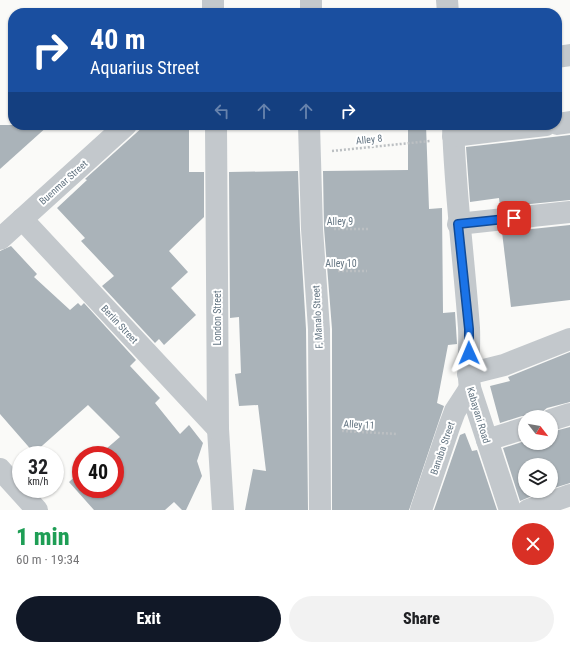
<!DOCTYPE html>
<meta charset="utf-8">
<style>
:root{--surface:#fff;--page:#f2f2f2;--text:#202124;--muted:#757577;--accent:#111827}
body{margin:0;font-family:"Roboto Condensed",sans-serif;background:var(--page);color:var(--text);height:100vh;display:flex;flex-direction:column;font-size:15px;white-space:nowrap}
*{box-sizing:border-box;margin:0}
p{font-size:13px;color:var(--muted)}
.icon{flex:none;width:22px;height:22px;fill:none;stroke:currentColor;stroke-width:2;stroke-linecap:round;stroke-linejoin:round}
.map{position:relative;height:510px;overflow:hidden}
.drawer{display:flex;flex-direction:column;background:var(--surface);flex:1}
.drawer>*{flex:none}
.top-card{position:absolute;left:8px;top:8px;width:554px;height:122px;border-radius:16px;box-shadow:0 1px 3px #0004;background:#1a4fa0;color:#fff;overflow:hidden}
.needle{width:26px;rotate:121deg}
.buttons{position:absolute;left:518px;top:410px;display:grid;gap:8px}
.buttons a{display:grid;place-items:center;width:40px;height:40px;border-radius:50%;background:var(--surface);box-shadow:0 1px 3px #0004;font-size:20px}
.speed{position:absolute;left:12px;top:446px;display:flex;gap:8px;font-size:20px;font-weight:700;text-align:center}
.speed>*{display:grid;place-content:center;width:52px;height:52px;border-radius:50%;background:var(--surface);box-shadow:0 1px 3px #0004;line-height:1}
.speed small{font-size:10px;font-weight:400}
.speed .limit{border:6px solid #d22;background:#fff;color:#111}
.pin{position:absolute;display:grid;place-items:center;width:34px;height:34px;color:#fff;margin:-17px;border-radius:8px;box-shadow:0 2px 6px #0006}
.me{position:absolute;width:44px;margin:-22px;rotate:359deg;stroke-linejoin:round;filter:drop-shadow(0 0 3px #0008)}
.turn{display:flex;align-items:center;gap:14px;height:84px;padding:0 16px;font-size:18px}
.turn .icon{width:52px;height:52px;stroke-width:2.5}
.turn b{display:block;font-size:28px;line-height:34px}
.lanes{display:flex;align-items:center;height:38px;padding:0 16px;background:#0003;justify-content:center;gap:20px;direction:ltr}
.lanes .off{opacity:.35}
.round{display:grid;place-items:center;flex:none;width:42px;height:42px;border-radius:21px;background:var(--page)}
.head{display:flex;align-items:center;justify-content:space-between;height:68px;padding:0 16px}
h1{font-size:24px;font-weight:800;line-height:30px;color:#1e9e55}
.button{display:flex;gap:8px;margin-top:auto;padding:8px 16px}
.button a{flex:1;height:46px;border-radius:24px;background:var(--accent);color:#fff;font-size:16px;font-weight:800;line-height:46px;text-align:center}
.button a+a{background:var(--page);color:var(--text)}
.map>svg:first-child{display:block}
.building{fill:#aab3b9}
.lines{fill:none;stroke-linecap:round;stroke-linejoin:round}
.path{stroke:#bbbfc2;stroke-width:2.5;stroke-dasharray:2 2;stroke-linecap:butt}
.minor{stroke:#c3c8cc;stroke-width:22}
.route-casing{stroke:#114b97;stroke-width:10}
.route{stroke:#1a73e8;stroke-width:7}
.labels{text-anchor:middle;stroke-width:4;stroke-linejoin:round;paint-order:stroke}
.street-label{font-size:10px;fill:#657683;stroke:#fff}
</style>
<div class="map">
<svg width="570" height="510" viewBox="0 0 570 510">
<rect width="100%" height="100%" fill="#fafaf8"/>
<g class="building">
<polygon points="0,125 49,125 0,169"/>
<polygon points="145,125 189,125 189,172 204,172 204,217 169,251 188,272 171,288 196,315 164,345 159,339 155,343 102,286 114,276 81,241 85,238 57,208 87,180 85,179"/>
<polygon points="408,125 426,125 429,209 442,208 443,313 455,312 457,344 448,345 437,403 444,406 409,510 332,510 332,329 324,228 323,171 408,170"/>
<polygon points="570,135 570,200 500,207 499,198 470,202 466,147"/>
<polygon points="298,171 300,230 306,329 308,510 245,510 253,469 266,471 258,405 239,406 235,374 241,373 239,317 230,318 229,172"/>
<polygon points="570,225 570,300 511,307 502,232"/>
<polygon points="11,246 37,274 34,277 70,310 78,303 81,306 84,303 136,360 130,366 160,398 155,403 180,434 189,425 203,443 197,461 202,476 186,510 182,510 174,502 165,510 94,510 69,482 81,471 81,489 115,489 115,455 99,455 120,437 88,405 34,453 0,414 0,251"/>
<polygon points="570,352 570,402 547,408 542,412 539,417 522,416 500,423 490,386 510,381 508,377"/>
<polygon points="570,427 570,483 551,489 551,465 525,465 525,491 544,491 520,501 503,448 525,441 525,443 551,443 551,432"/>
<polygon points="465,433 472,451 477,450 497,510 434,510 460,435"/>
</g>
<g class="lines">
<g class="path">
<polyline points="332,151 430,141"/>
<polyline points="334,229 368,229"/>
<polyline points="338,271 367,271"/>
<polyline points="342,431 398,434"/>
</g>
<g class="minor">
<polyline points="213,0 213,13"/>
<polyline points="447,0 448,13"/>
<polyline points="311,13 311,0"/>
<polyline points="557,57 570,55"/>
<polyline points="557,124 570,122"/>
<polyline points="216,125 218,429 223,510"/>
<polyline points="309,125 312,229 319,329 320,510"/>
<path d="M453,125C455,193 464,260 469,328C470,348 467,368 470,388L510,510"/>
<polyline points="453,136 546,125"/>
<polyline points="22,219 218,429"/>
<polyline points="458,224 570,212"/>
<polyline points="0,239 126,125"/>
<polyline points="468,374 504,365 570,339"/>
<polyline points="551,420 570,414"/>
<polyline points="487,440 525,428"/>
<polyline points="0,469 37,510"/>
<polyline points="421,510 449,427 455,411 470,388"/>
<polyline points="528,510 570,495"/>
</g>
</g>
<g class="lines">
<defs>
<polyline id="route" points="469,353 469,329 458,224 514,218"/>
</defs>
<use href="#route" class="route-casing"/>
<use href="#route" class="route"/>
</g>
<g class="labels">
<g class="street-label">
<text transform="translate(369 139) rotate(-6)" y="4">Alley 8</text>
<text transform="translate(63 182) rotate(-42)" y="4">Buenmar Street</text>
<text x="340" y="225">Alley 9</text>
<text x="341" y="267">Alley 10</text>
<text transform="translate(317 317) rotate(-93)" y="4">F. Manalo Street</text>
<text transform="translate(217 318) rotate(-90)" y="4">London Street</text>
<text transform="translate(120 324) rotate(47)" y="4">Berlin Street</text>
<text transform="translate(479 415) rotate(73)" y="4">Kabayani Road</text>
<text transform="translate(359 424) rotate(3)" y="4">Alley 11</text>
<text transform="translate(442 448) rotate(-71)" y="4">Banaba Street</text>
</g>
</g>
</svg>
<div class="buttons">
<a><svg class="needle" viewBox="-14 -14 28 28"><path d="M0-13l5 13h-10z" fill="#e53935"/><path d="M0 13l5-13h-10z" fill="#757577"/></svg></a>
<a><svg class="icon" aria-label="layers" viewBox="0 0 24 24"><path d="M12 4l9 5-9 5-9-5zM3 14l9 5 9-5"/></svg></a>
</div>
<div class="speed"><div>32<small>km/h</small></div><div class="limit">40</div></div>
<div class="pin" style="left:514px;top:218px;background:#d93025"><svg class="icon" aria-label="arrive" viewBox="0 0 24 24"><path d="M6 21V4h12l-3 4 3 4H6"/></svg></div>
<svg class="me" style="left:469px;top:353px" viewBox="-20 -20 40 40"><path d="M0-17L14 15 0 8-14 15z" fill="#1a73e8" stroke="#fff" stroke-width="4"/></svg>
<div class="top-card">
<div class="turn"><svg class="icon" aria-label="right" viewBox="0 0 24 24"><path d="M7 20v-9h11M14 6l5 5-5 5"/></svg><div><b>40 m</b>Aquarius Street</div></div>
<div class="lanes"><svg class="icon off" aria-label="left" viewBox="0 0 24 24"><path d="M17 20v-9H6M10 6l-5 5 5 5"/></svg><svg class="icon off" aria-label="ahead" viewBox="0 0 24 24"><path d="M12 20V5M6 11l6-6 6 6"/></svg><svg class="icon off" aria-label="ahead" viewBox="0 0 24 24"><path d="M12 20V5M6 11l6-6 6 6"/></svg><svg class="icon" aria-label="right" viewBox="0 0 24 24"><path d="M7 20v-9h11M14 6l5 5-5 5"/></svg></div>
</div>
</div>
<section class="drawer">
<div class="head"><div><h1>1 min</h1><p>60 m · 19:34</p></div><a class="round" style="background:#d93025;color:#fff"><svg class="icon" aria-label="close" viewBox="0 0 24 24"><path d="M6 6l12 12M18 6L6 18"/></svg></a></div>
<div class="button"><a>Exit</a><a>Share</a></div>
</section>
